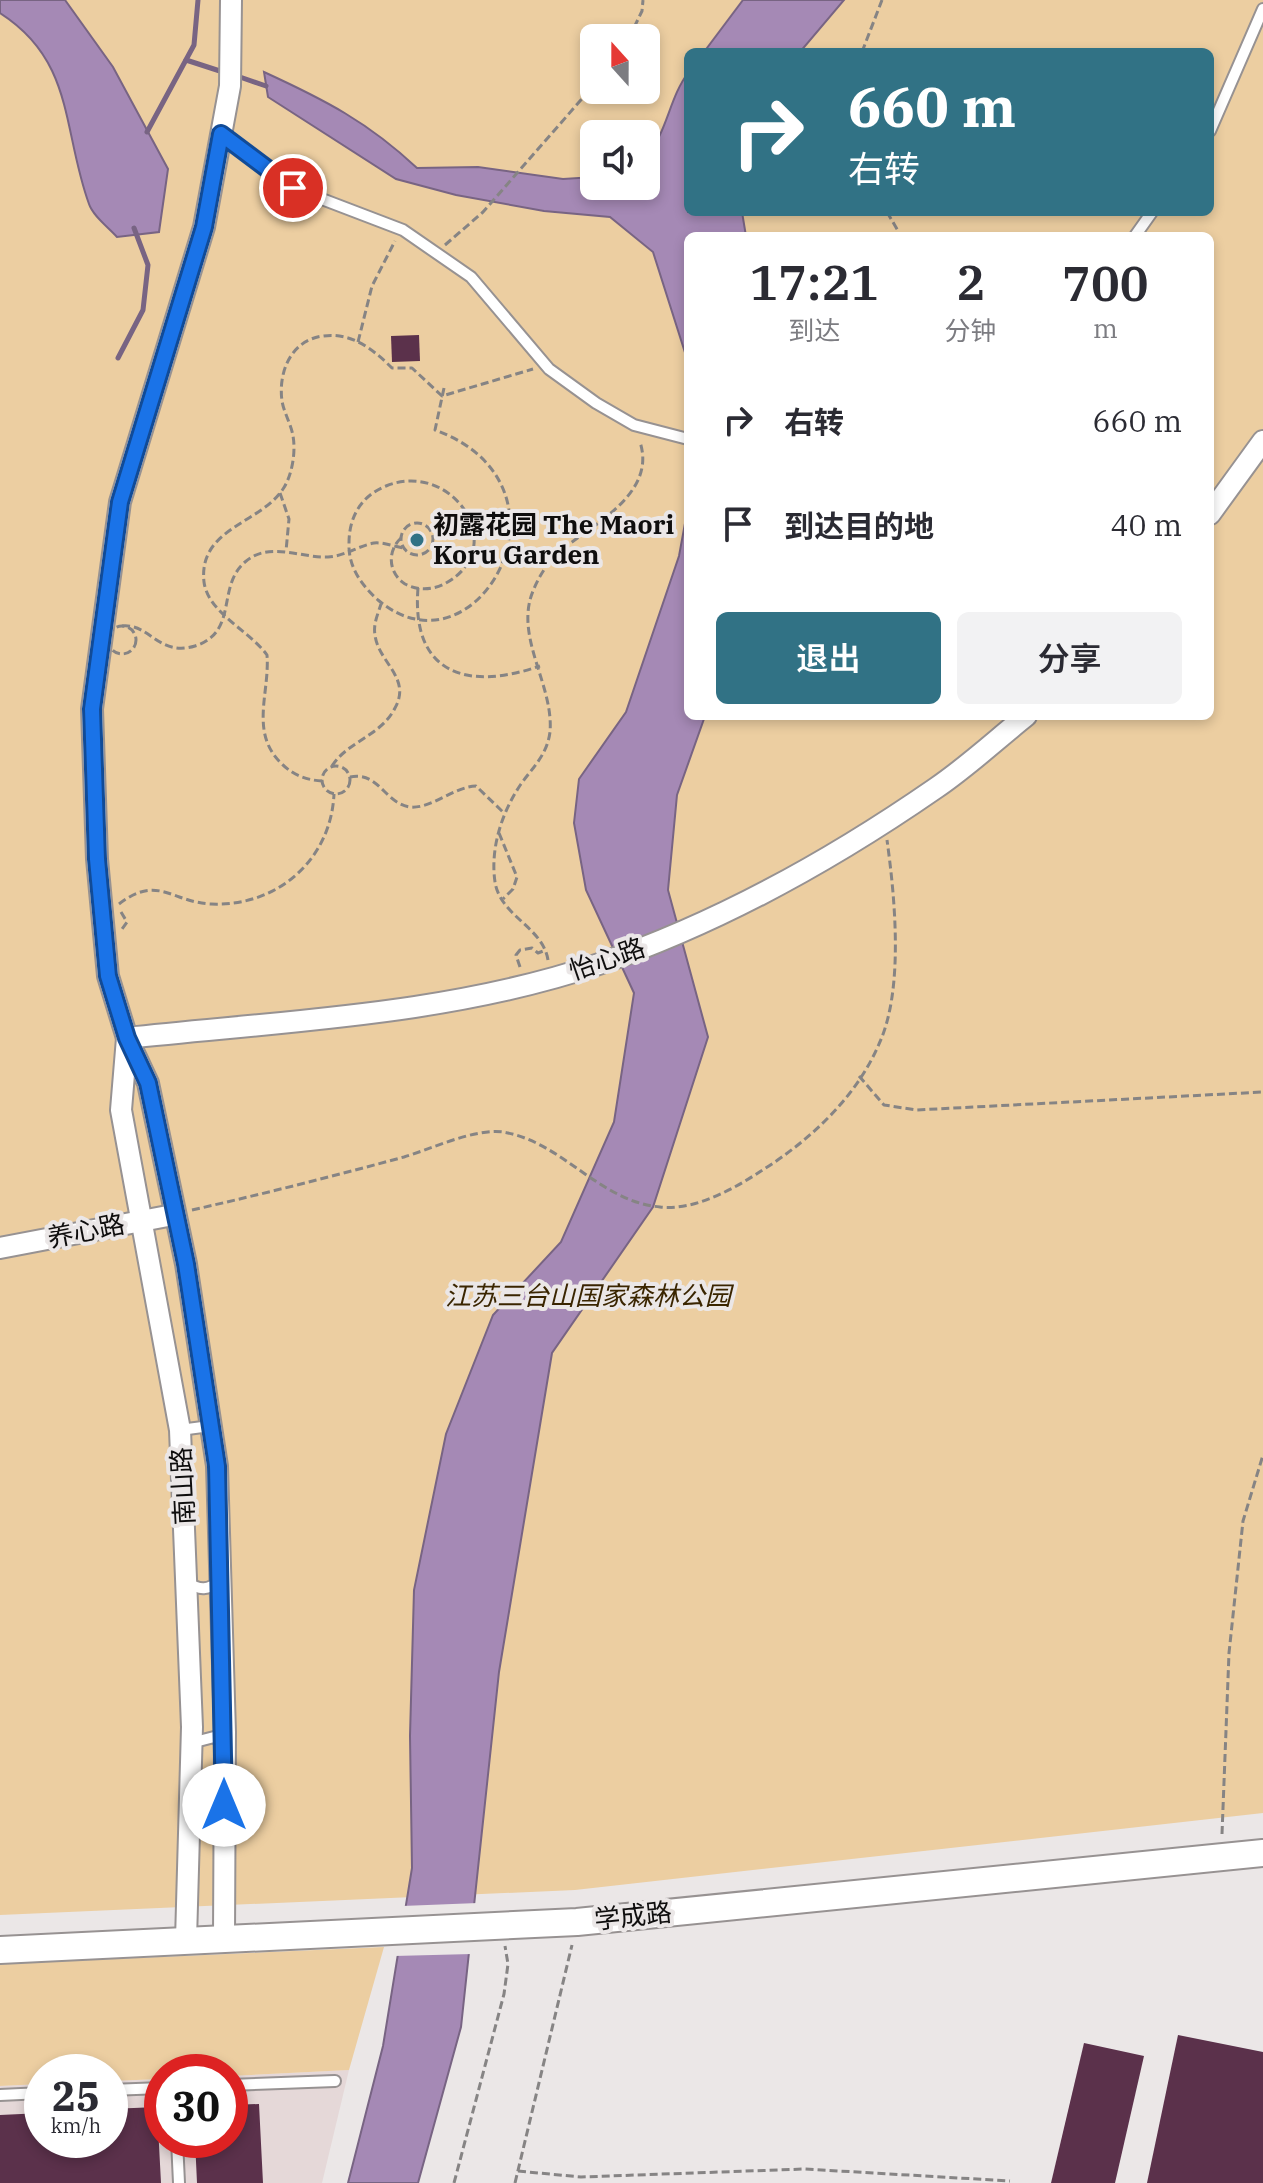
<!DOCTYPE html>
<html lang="zh">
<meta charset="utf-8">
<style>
:root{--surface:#fff;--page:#f2f2f3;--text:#2b2b33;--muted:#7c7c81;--accent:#317285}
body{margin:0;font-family:"IBM Plex Serif","Noto Sans SC",serif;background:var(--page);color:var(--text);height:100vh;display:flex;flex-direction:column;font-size:30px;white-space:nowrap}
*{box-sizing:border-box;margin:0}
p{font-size:26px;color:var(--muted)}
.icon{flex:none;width:44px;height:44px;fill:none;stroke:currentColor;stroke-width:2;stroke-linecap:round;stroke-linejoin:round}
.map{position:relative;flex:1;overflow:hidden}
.panel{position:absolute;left:684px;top:232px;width:530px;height:488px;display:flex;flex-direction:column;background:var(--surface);border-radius:12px;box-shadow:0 4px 12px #0003}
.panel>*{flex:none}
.top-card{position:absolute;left:684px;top:48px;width:530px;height:168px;border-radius:12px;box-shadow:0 4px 12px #0003;background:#317285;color:#fff;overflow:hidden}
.needle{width:52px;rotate:339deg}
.controls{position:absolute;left:580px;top:24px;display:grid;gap:16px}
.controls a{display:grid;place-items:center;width:80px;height:80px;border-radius:12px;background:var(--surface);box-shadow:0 4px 12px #0003;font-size:40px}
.speed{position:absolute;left:24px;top:2054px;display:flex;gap:16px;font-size:40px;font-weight:700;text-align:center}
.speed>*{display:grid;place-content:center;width:104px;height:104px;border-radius:50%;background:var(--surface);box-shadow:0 4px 12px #0003;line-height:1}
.speed small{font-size:20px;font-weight:400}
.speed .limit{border:12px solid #d22;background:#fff;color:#111}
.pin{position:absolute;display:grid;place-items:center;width:68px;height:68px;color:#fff;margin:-34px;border:4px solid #fff;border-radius:50%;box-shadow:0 2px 8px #0007}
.me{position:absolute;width:88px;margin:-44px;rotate:0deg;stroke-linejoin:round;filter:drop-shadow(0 0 6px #0008)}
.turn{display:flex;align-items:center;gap:28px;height:168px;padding:0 32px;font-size:36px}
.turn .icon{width:104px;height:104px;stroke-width:2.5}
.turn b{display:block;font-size:56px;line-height:68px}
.eta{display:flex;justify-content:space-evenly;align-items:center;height:136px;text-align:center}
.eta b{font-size:48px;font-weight:600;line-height:56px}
.action{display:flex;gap:16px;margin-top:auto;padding:16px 32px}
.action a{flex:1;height:92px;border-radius:12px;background:var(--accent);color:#fff;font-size:32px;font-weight:600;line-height:92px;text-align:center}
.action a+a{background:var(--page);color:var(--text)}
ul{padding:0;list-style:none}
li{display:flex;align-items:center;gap:24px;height:104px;padding:0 32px}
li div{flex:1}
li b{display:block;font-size:30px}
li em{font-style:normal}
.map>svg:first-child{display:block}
.built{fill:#e5d8d8}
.green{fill:#eccea1;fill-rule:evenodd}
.water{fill:#a589b5;stroke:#786483;stroke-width:2}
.pier{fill:#ebe7e7}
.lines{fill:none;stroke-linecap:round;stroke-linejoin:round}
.stream{stroke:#786483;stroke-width:5}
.building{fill:#5b314b}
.service-casing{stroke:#979292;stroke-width:14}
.minor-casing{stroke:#979292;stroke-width:24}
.tertiary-casing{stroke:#979292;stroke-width:30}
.path{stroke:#868484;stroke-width:3;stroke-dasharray:8 4;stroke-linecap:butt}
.service{stroke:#fff;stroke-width:10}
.minor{stroke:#fff;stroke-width:20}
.tertiary{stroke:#fff;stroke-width:26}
.route-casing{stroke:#114b97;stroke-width:20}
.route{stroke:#1a73e8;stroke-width:14}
.poi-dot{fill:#317285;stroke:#ebe7e7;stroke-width:3}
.labels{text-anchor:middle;stroke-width:8;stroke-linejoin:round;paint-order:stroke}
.poi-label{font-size:26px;font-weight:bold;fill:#0f0e0e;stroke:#ebe7e7;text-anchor:start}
.street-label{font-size:26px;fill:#0f0e0e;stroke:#ebe7e7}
.park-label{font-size:26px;font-style:italic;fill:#3a2500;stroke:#ebe7e7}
</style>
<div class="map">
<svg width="1263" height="2183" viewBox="0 0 1263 2183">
<rect width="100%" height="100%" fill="#ebe7e7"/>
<polygon class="built" points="349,2070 322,2183 0,2183 0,2086 42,2084 42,2140 110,2140 110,2081 162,2079 162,2140 230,2140 230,2076"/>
<g class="green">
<path d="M0,0H1263V1813L575,1890L0,1915ZM594,38H646V90H594ZM688,52H1210V212H688ZM594,134H646V186H594ZM688,236H1210V716H688Z"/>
<polygon points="384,1947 349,2070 230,2076 230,2072 162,2072 162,2079 110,2081 110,2072 42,2072 42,2084 0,2086 0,1964"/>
</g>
<g class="water">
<path d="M0,0H65L113,67L168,169L159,232L117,237C108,227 93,216 89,204C62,130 75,61 0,13Z"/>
<polygon points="743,0 844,0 800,52 704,52"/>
<path d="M264,72C325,100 368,122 417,168L478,167L563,179L594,177V186H646V156C667,134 669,98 688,73V212H742L746,236H688V362L653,252L610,217L544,211L456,195L396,179L268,97Z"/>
<polygon points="688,507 688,716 705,716 677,795 668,890 708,1037 653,1207 552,1353 499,1672 461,2027 418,2183 348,2183 383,2046 412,1868 410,1736 414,1590 446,1434 493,1315 561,1242 614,1122 634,993 586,890 574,823 579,779 626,712 679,556"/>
</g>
<polygon class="pier" points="478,1903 472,1954 394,1956 402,1906"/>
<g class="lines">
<g class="stream">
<polyline points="186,60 223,72"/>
<polyline points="237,76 266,86"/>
<polyline points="147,132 194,45 198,0"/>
<polyline points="118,358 143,310 148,265 134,228"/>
</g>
</g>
<g class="building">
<polygon points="419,335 420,361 392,362 391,336"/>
<polygon points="1178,2035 1263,2052 1263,2183 1147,2183"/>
<polygon points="1084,2043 1144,2056 1115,2183 1051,2183"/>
<polygon points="259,2104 263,2183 197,2183 195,2140 230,2140 230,2105"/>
<polygon points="157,2107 161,2183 0,2183 0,2115 42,2113 42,2140 110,2140 110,2109"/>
</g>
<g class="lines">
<defs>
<g id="service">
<polyline points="1210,131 1263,9"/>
<polyline points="221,134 293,188 403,230 471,277 549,369 596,403 634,425 688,439"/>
<polyline points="1135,236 1152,212"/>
<polyline points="180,1430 210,1426"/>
<path d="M187,1582C200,1591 208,1590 220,1581"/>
<polyline points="191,1743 214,1737 224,1745"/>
<polyline points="230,2085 335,2081"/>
<polyline points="110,2090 162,2088"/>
<polyline points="0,2095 42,2093"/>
<polyline points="177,2140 179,2183"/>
</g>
<g id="minor">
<path d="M231,0L230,86L204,227L120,502L92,709L97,859L108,976L127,1038C283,1021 449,1015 599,964C719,923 832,860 936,788C967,767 996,740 1026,716"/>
<polyline points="1210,514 1263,441"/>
<polyline points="0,1248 173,1215"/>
<polyline points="186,1940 192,1727 180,1430 121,1110 127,1038 148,1083 186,1264 217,1466 225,1732 224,1938"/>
</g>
<polyline id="tertiary" points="0,1950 577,1922 1263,1853"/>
</defs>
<use href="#service" class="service-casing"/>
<use href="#minor" class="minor-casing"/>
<use href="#tertiary" class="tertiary-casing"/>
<g class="path">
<polyline points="629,38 642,11 643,0"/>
<polyline points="862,52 882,0"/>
<polyline points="887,212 901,236"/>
<polyline points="445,245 483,212 594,85"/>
<polyline points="358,342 372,286 395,241"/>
<polyline points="280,493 289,519 286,551"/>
<circle cx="417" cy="539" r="16"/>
<path d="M401,538C387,551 388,573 405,584C418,591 434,590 446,583C511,547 452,459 386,486C361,496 349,517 349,543C348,566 361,585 378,600C477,684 587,485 435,430L444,388"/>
<path d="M418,588C411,675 468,691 540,666"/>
<path d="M122,626C150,623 158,657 195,646C239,632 216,587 245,562C269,541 300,558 328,557C345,556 358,546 374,543C384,542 395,547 404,548"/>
<circle cx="122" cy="640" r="14"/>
<circle cx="336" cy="780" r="14"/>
<path d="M332,766C348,741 381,736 395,708C412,678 378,662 375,635C373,624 378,614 381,604"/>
<path d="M350,777C379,771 384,803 410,807C432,809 453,787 476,786L504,813"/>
<path d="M322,781C306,780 293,775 282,764C249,733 270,693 267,655C250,631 208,613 204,582C198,528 260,524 283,489C292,476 296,452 293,436C291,424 284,413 282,401C278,372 291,340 323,336C351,332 373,349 392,368H412L442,396L533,369"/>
<polyline points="499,833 517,877 513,889 503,899"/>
<path d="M119,904C158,874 171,902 211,904C277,907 331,860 334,794"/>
<polyline points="121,912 127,922 122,929"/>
<path d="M548,960C543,927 500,916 495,882C490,848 502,812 521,784C533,767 547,755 550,732C554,685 514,637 533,591C539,576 548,562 560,551C592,525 657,494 640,442"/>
<polyline points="520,967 516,955 520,950 532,948 538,953 546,950"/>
<polyline points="859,1076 884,1105 917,1110 1263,1092"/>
<path d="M192,1210C263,1194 334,1176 404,1157C431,1149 475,1128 503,1132C563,1142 598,1201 660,1207C694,1211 734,1189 761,1171C809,1141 856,1098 879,1044C904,990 895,898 887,840"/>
<polyline points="1222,1834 1229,1653 1243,1521 1263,1455"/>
<polyline points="518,2171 581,2177 805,2169 1010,2181"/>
<polyline points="454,2183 504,1994 508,1964 505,1946"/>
<polyline points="515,2183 572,1945"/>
</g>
<use href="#service" class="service"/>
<use href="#minor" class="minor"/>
<use href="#tertiary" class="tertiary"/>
</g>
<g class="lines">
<defs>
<polyline id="route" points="224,1805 217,1466 186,1264 148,1083 127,1038 108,976 97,859 92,709 120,502 204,227 221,134 293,188"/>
</defs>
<use href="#route" class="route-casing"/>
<use href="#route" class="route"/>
</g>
<circle class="poi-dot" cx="417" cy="540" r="8"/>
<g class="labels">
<g class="poi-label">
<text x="433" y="534">初露花园 The Maori<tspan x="433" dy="30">Koru Garden</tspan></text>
</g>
<g class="street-label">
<text transform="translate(607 959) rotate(-19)" y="9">怡心路</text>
<text transform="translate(86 1231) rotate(-11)" y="9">养心路</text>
<text transform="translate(183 1486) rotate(-93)" y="9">南山路</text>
<text transform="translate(633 1916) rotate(-6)" y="9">学成路</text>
</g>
<g class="park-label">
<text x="588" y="1305">江苏三台山国家森林公园</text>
</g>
</g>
</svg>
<div class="controls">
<a><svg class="needle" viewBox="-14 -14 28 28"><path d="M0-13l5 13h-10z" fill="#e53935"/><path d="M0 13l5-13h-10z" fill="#7c7c81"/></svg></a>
<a><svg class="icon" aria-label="sound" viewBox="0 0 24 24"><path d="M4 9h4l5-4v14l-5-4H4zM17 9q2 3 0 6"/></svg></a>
</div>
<div class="speed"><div>25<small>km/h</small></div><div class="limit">30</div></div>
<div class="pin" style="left:293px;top:188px;background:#d93025"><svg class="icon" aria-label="arrive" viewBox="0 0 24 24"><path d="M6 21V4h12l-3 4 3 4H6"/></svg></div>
<svg class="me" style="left:224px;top:1805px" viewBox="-20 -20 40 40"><circle r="19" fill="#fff"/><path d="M0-13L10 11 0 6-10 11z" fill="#1a73e8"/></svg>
<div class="top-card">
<div class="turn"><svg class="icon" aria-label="right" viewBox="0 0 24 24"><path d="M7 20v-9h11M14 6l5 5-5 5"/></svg><div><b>660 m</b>右转</div></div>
</div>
<section class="panel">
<div class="eta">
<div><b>17:21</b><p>到达</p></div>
<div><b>2</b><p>分钟</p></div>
<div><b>700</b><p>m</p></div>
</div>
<ul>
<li><svg class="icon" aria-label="right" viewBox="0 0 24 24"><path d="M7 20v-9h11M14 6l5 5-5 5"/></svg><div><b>右转</b></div><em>660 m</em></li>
<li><svg class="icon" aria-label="arrive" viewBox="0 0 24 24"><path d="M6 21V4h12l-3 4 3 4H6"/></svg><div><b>到达目的地</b></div><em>40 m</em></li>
</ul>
<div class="action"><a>退出</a><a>分享</a></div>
</section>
</div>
